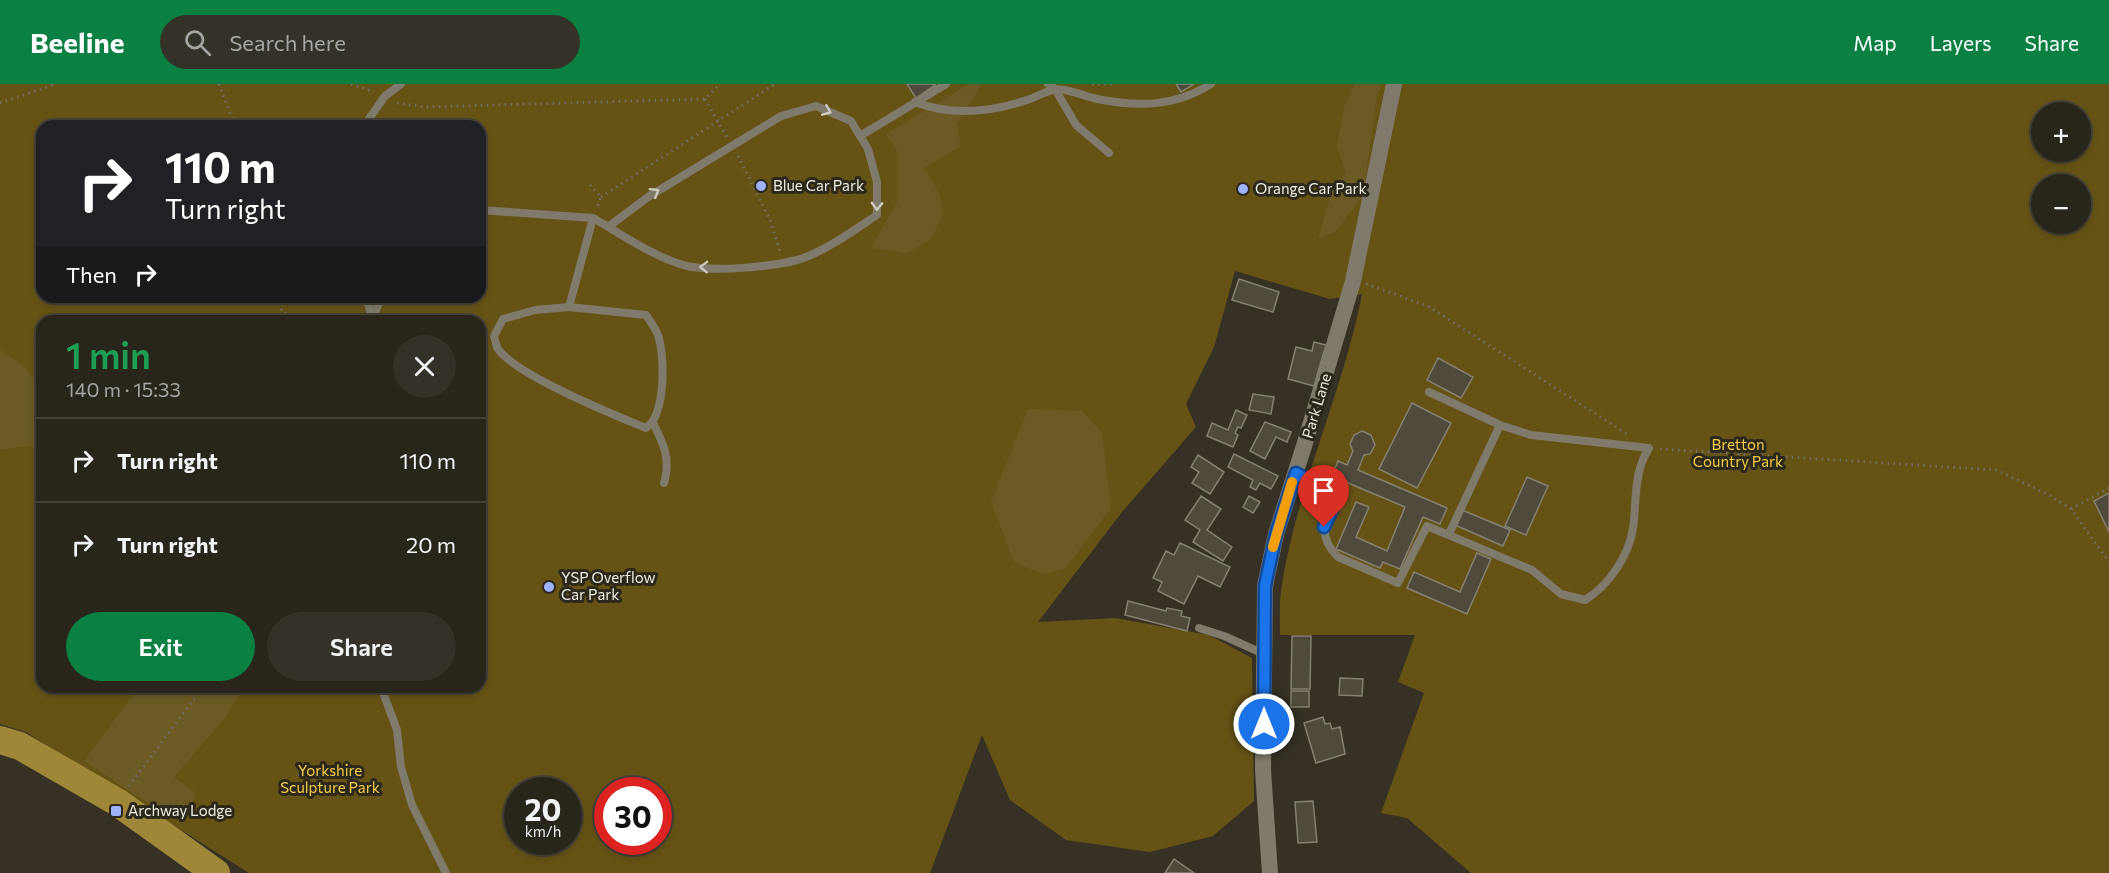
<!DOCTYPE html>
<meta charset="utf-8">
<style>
:root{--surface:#28251b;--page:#343128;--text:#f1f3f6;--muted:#a5a5a3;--line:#44423a;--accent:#0b8043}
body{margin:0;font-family:Commissioner,sans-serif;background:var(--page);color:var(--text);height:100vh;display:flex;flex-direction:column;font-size:22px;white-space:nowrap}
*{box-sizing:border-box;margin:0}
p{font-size:20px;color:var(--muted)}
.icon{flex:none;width:33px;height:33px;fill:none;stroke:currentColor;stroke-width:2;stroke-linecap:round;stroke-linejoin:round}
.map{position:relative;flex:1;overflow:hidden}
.details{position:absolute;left:36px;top:231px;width:450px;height:378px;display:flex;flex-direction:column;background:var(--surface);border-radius:18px;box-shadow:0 3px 9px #0003,0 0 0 2px var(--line)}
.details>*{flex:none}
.banner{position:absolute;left:36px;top:36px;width:450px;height:183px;border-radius:18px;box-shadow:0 3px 9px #0003,0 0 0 2px var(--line);background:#202124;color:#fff;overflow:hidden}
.fabs{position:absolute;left:2031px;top:18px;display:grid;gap:12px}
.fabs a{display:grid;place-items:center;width:60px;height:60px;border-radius:50%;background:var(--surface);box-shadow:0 3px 9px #0003,0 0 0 2px var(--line);font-size:30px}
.speed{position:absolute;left:504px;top:693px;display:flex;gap:12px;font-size:30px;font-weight:700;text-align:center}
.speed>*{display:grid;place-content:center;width:78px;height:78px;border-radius:50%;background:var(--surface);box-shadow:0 3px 9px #0003,0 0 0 2px var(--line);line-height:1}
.speed small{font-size:15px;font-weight:400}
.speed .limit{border:9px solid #d22;background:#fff;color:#111}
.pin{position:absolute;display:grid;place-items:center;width:51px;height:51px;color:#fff;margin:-62px -26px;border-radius:50% 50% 50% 0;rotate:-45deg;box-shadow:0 0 6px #0007}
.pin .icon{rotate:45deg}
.me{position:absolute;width:66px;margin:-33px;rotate:0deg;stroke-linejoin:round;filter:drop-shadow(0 0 4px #0008)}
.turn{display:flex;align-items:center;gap:21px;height:126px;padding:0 30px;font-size:27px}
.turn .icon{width:78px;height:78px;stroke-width:2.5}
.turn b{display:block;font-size:42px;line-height:51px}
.then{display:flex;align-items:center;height:57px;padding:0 30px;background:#0003;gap:12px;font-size:22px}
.round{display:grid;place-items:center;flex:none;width:63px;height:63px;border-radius:32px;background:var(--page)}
.head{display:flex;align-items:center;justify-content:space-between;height:102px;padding:0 30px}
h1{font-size:36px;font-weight:600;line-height:45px;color:#1e9e55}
.cta{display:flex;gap:12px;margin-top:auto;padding:12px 30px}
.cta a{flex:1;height:69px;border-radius:36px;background:var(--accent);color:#fff;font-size:24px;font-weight:600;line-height:69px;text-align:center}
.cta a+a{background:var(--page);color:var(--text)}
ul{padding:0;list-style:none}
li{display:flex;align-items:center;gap:18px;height:84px;padding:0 30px;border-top:2px solid var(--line)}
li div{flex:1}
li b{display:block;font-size:22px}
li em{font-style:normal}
header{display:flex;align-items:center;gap:36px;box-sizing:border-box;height:84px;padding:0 30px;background:var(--accent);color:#fff}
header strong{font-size:28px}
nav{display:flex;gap:33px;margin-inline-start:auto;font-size:21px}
.search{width:420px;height:54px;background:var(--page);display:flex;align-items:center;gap:15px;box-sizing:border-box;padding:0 21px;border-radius:33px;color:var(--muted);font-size:22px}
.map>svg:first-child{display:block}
.green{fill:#655316;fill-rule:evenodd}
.forest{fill:#6b5a24}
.building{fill:#4f4a3c;stroke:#858071;stroke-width:1.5}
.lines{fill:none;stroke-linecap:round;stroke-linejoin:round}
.path{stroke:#736f63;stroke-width:3;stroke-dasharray:1.5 4.5;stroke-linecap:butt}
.service{stroke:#7f7a6b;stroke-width:8}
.minor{stroke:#7f7a6b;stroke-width:16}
.trunk{stroke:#9e8738;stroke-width:28}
.oneway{stroke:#cdcac0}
.route-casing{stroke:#114b97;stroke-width:15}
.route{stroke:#1a73e8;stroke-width:10}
.slow{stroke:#f59e0b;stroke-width:10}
.poi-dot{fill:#9fb3fd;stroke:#2c281b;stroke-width:2}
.labels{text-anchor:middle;stroke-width:6;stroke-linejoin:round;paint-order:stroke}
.poi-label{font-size:15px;fill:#efede4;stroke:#2c281b;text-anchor:start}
.street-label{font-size:15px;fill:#efede4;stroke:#2c281b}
.park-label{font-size:15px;fill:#f7ce43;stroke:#2c281b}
</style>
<header>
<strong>Beeline</strong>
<div class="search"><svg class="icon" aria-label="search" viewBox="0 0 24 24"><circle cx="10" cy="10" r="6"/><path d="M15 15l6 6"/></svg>Search here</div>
<nav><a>Map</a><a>Layers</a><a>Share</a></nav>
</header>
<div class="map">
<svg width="2109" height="789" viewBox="0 0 2109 789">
<rect width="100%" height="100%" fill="#363124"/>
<path class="green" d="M0,0H2109V789H1471L1407,734L1381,729L1424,609L1398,598L1415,551H1280C1280,534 1279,517 1282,500C1298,401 1343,308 1362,210L1330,215L1235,187L1214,263L1186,320L1196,343L1122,428L1038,538L1115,534L1209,551L1252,574L1254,717L1213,752L1150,768L1066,756L1010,716L982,651L930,789H249L26,648L0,640ZM2042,28H2080V68H2042ZM42,42H480V213H42ZM2042,100H2080V140H2042ZM42,237H480V603H42ZM518,706H568V758H518ZM608,706H658V758H608Z"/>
<g class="forest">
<polygon points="969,0 982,0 957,40 961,62 924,84 939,108 943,129 932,154 907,169 871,164 898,116 898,69 886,50"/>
<polygon points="1354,0 1382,0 1377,11 1363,112 1336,147 1318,155 1333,104 1346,89 1337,62 1344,23"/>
<polygon points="0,266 25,283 42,305 42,365 25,362 0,366"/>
<polygon points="1028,325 1082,327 1102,349 1111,424 1065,485 1042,490 1014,478 991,418"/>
<polygon points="139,603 243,603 224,635 174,693 196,709 188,726 166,731 84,677"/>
</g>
<g class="building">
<polygon points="907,0 935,0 935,1 916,14"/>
<polygon points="1176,0 1194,0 1181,8"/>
<polygon points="1239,195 1279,208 1273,228 1232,216"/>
<polygon points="1314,258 1326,261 1314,302 1288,295 1296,263 1312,267"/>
<polygon points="1438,274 1473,293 1461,314 1427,296"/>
<polygon points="1253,310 1274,313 1271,330 1249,326"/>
<polygon points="1412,319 1451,339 1417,404 1379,385"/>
<polygon points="1236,326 1247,331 1241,344 1238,343 1235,349 1238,351 1233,363 1207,352 1212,339 1228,346"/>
<polygon points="1265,338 1291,348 1287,358 1276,353 1265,375 1250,367"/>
<polygon points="1362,347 1371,351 1375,361 1370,370 1364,371 1358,386 1447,424 1440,440 1423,433 1400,485 1383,478 1380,484 1336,465 1356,418 1369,423 1356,453 1387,467 1405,423 1341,396 1343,391 1334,387 1338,377 1347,381 1353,367 1350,360 1354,351"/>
<polygon points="1234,370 1278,392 1271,405 1260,399 1256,406 1250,403 1253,396 1228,383"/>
<polygon points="1198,371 1224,388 1210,410 1192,399 1199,388 1191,383"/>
<polygon points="1527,393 1548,402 1526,451 1505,442"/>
<polygon points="2109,409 2109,448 2094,417"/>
<polygon points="1201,412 1221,425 1207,446 1232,463 1223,477 1193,458 1200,446 1185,436"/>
<polygon points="1249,412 1260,418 1253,429 1243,423"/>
<polygon points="1462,426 1510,446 1503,462 1455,441"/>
<polygon points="1180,459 1230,483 1220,503 1198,492 1184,520 1158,507 1162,498 1153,494 1166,467 1174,471"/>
<polygon points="1477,469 1491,475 1467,530 1407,504 1414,488 1460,508"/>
<polygon points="1128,517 1166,527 1167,524 1182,527 1181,532 1190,534 1187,547 1125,531"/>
<polygon points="1292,552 1311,552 1310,605 1291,605"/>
<polygon points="1340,594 1363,595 1362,612 1339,611"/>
<rect x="1291" y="607" width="18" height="16"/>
<polygon points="1323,633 1325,640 1330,639 1332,645 1340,643 1345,670 1316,679 1304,639"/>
<polygon points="1313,717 1317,758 1298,759 1295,718"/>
<polygon points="1174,775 1194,789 1165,789"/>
</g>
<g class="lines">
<g class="path">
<polyline points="219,0 235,42"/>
<polyline points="351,0 374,8"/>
<polyline points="1092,0 1116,0"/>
<polyline points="705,15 727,53"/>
<polyline points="0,19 56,0"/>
<polyline points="397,19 425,23 705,15 720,0"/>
<polyline points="738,72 770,136 781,170"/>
<polyline points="590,101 601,113 597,124"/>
<polyline points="601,113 775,0"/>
<polyline points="1366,200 1428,222 1627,350"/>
<polyline points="279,213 282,228 308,237"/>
<polyline points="1660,365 1996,386 2049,411 2071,425 2109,478"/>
<polyline points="2071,425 2109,404"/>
<polyline points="129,702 203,603"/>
</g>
<g class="service">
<polyline points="1048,0 1055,5 1076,41 1109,69"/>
<path d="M915,18C951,32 991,28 1027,16C1035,14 1048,6 1056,5C1069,5 1084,12 1097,15C1138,23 1175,23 1211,0"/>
<polyline points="364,42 385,12 401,0"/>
<polyline points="860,52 946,0"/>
<path d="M480,126L593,134C621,150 657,175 687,182C716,188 769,183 797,176C823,169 854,146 877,131V98L868,65L851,37L816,22L781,32L648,113L608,143"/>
<polyline points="366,213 372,233"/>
<path d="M569,223L646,231C650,237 655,244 658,251C665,272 666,331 646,344C614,331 516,291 498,265C496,262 495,255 494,252L503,235L535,226Z"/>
<polyline points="569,223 593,134"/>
<polyline points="371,237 382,213"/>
<path d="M653,339C664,360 671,376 664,399"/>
<path d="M1296,389L1338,412C1325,436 1316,451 1338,473L1398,499L1427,442L1532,486L1561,510L1585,516C1609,501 1629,472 1633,444C1637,416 1633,389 1649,364L1531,351L1500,341L1429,308"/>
<polyline points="1449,450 1500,341"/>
<polyline points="1199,544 1224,552 1264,570"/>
<polyline points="381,603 397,646 401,683 412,721 446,789"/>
</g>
<polyline class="minor" points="1270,789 1263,686 1265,502 1276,450 1304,362 1353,197 1394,0"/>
<polyline class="trunk" points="0,656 20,662 117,718 216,789"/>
</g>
<defs><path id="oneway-chevron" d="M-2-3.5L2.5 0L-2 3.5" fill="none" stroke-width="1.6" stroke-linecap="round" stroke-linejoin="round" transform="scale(1.5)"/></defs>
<g class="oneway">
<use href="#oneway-chevron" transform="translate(827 27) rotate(23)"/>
<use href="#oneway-chevron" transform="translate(655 108) rotate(-32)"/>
<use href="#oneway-chevron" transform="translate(877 122) rotate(92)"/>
<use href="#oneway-chevron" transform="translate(704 183) rotate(-178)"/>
</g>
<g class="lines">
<defs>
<polyline id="route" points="1264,640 1265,502 1276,450 1296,389 1338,412 1324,443"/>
</defs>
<use href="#route" class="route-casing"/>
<use href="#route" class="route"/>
<polyline class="slow" points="1273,463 1292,398"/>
</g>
<g class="poi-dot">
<circle cx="761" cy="102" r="6"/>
<circle cx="1243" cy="105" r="6"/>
<circle cx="549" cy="503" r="6"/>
<rect x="110" y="721" width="12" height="12" rx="3"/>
</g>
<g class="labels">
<g class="poi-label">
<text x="773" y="107">Blue Car Park</text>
<text x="1255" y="110">Orange Car Park</text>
<text x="561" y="499">YSP Overflow<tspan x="561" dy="17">Car Park</tspan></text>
<text x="128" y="732">Archway Lodge</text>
</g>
<g class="street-label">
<text transform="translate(1317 322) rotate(-73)" y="5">Park Lane</text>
</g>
<g class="park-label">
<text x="1738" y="366">Bretton<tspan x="1738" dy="17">Country Park</tspan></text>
<text x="330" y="692">Yorkshire<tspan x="330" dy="17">Sculpture Park</tspan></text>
</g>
</g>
</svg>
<div class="fabs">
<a>+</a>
<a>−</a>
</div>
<div class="speed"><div>20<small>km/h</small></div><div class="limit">30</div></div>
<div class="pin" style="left:1324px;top:443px;background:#d93025"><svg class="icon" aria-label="arrive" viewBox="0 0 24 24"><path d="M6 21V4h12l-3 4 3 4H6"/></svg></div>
<svg class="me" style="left:1264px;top:640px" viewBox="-20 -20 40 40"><circle r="17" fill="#1a73e8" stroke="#fff" stroke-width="3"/><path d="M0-11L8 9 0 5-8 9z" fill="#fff"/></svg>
<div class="banner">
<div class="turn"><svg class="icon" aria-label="right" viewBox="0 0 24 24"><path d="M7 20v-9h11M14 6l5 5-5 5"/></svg><div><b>110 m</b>Turn right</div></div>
<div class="then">Then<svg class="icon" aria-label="right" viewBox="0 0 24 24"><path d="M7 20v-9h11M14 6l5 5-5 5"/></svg></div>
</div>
<section class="details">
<div class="head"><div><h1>1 min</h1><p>140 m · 15:33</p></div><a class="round"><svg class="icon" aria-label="close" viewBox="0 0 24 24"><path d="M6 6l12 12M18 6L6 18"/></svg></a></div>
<ul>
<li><svg class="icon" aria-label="right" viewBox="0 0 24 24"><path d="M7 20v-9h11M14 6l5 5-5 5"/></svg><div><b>Turn right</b></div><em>110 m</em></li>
<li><svg class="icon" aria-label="right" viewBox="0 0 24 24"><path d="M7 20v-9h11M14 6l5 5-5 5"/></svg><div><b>Turn right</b></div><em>20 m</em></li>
</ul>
<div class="cta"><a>Exit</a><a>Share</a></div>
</section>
</div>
